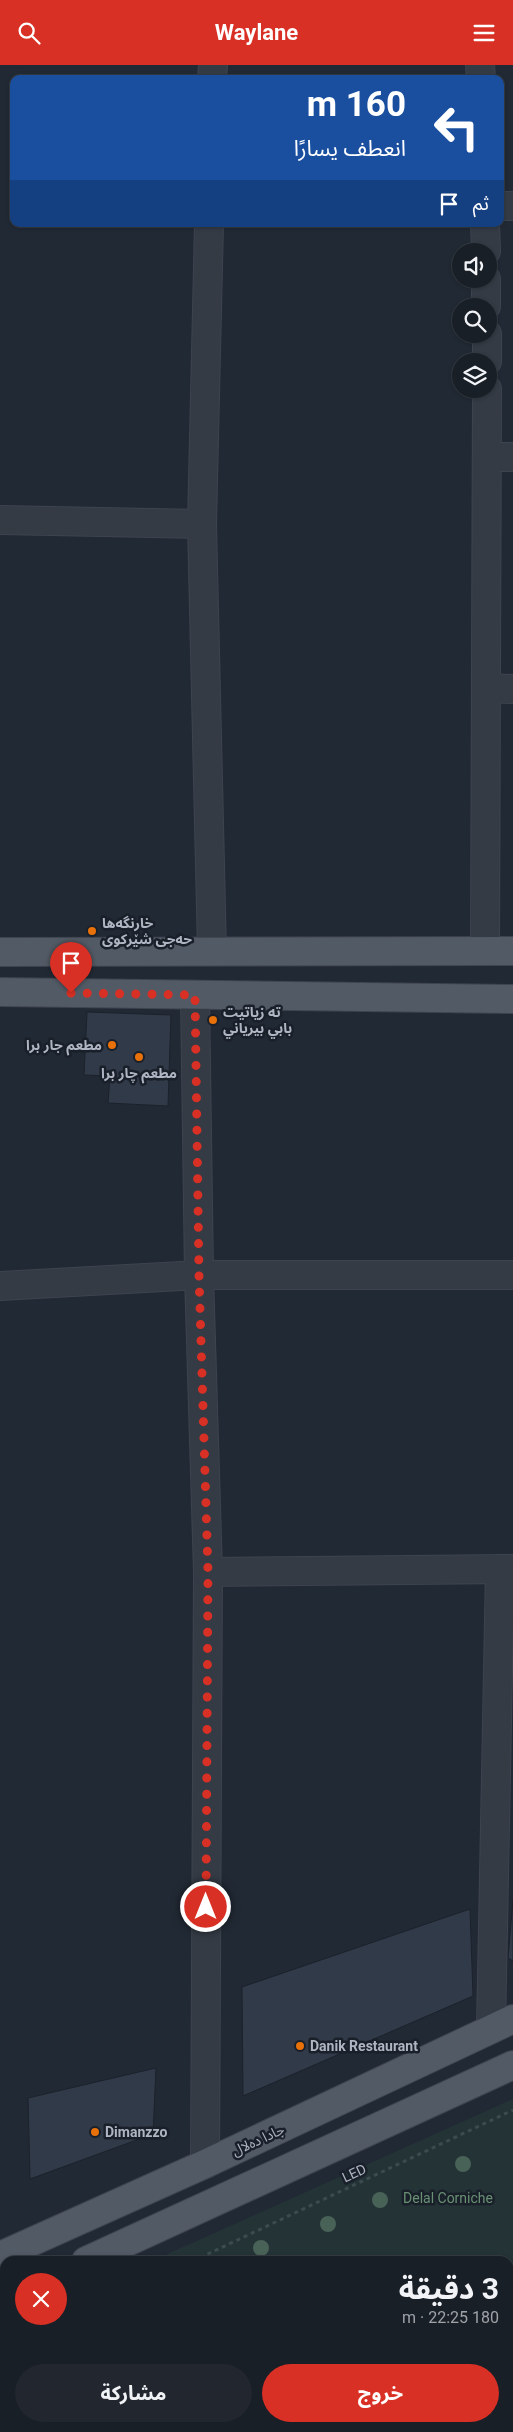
<!DOCTYPE html>
<html lang="ar">
<meta charset="utf-8">
<style>
:root{--surface:#191f27;--page:#22272f;--text:#f1f3f6;--muted:#9fa2a7;--line:#373d44;--accent:#d93025}
body{margin:0;font-family:Roboto,"Noto Sans Arabic",sans-serif;background:var(--page);color:var(--text);direction:rtl;height:100vh;display:flex;flex-direction:column;font-size:19px;white-space:nowrap}
*{box-sizing:border-box;margin:0}
p{font-size:16px;color:var(--muted)}
.icon{flex:none;width:28px;height:28px;fill:none;stroke:currentColor;stroke-width:2;stroke-linecap:round;stroke-linejoin:round}
.map{position:relative;flex:1;overflow:hidden;direction:ltr}
.details{position:absolute;left:0px;top:2191px;width:514px;height:176px;display:flex;flex-direction:column;background:var(--surface);border-radius:15px 15px 0 0;box-shadow:0 1px 4px #0004,0 0 0 1px var(--line);direction:rtl}
.details>*{flex:none}
.top-card{position:absolute;left:10px;top:10px;width:494px;height:152px;border-radius:10px;box-shadow:0 1px 4px #0004,0 0 0 1px var(--line);direction:rtl;background:#1a4fa0;color:#fff;overflow:hidden}
.controls{position:absolute;left:452px;top:178px;display:grid;gap:10px}
.controls a{display:grid;place-items:center;width:45px;height:45px;border-radius:50%;background:var(--surface);box-shadow:0 1px 4px #0004,0 0 0 1px var(--line);font-size:25px}
.pin{position:absolute;display:grid;place-items:center;width:42px;height:42px;color:#fff;margin:-51px -21px;border-radius:50% 50% 50% 0;rotate:-45deg;box-shadow:0 0 5px #0007}
.pin .icon{rotate:45deg}
.me{position:absolute;width:55px;margin:-28px;rotate:0deg;stroke-linejoin:round;filter:drop-shadow(0 0 4px #0008)}
.turn{display:flex;align-items:center;gap:18px;height:105px;padding:0 15px;font-size:22px}
.turn .icon{width:65px;height:65px;stroke-width:2.5}
.turn b{display:block;font-size:35px;line-height:42px}
.then{display:flex;align-items:center;height:48px;padding:0 15px;background:#0003;gap:10px;font-size:19px}
.round{display:grid;place-items:center;flex:none;width:52px;height:52px;border-radius:26px;background:var(--page)}
.overview{display:flex;align-items:center;justify-content:space-between;height:85px;padding:0 15px}
h1{font-size:30px;font-weight:700;line-height:38px}
.primary-button{display:flex;gap:10px;margin-top:auto;padding:10px 15px}
.primary-button a{flex:1;height:58px;border-radius:30px;background:var(--accent);color:#fff;font-size:20px;font-weight:700;line-height:58px;text-align:center}
.primary-button a+a{background:var(--page);color:var(--text)}
header{display:flex;justify-content:space-between;align-items:center;height:65px;padding:0 15px;background:var(--accent);color:#fff;font-size:22px;font-weight:700}
.map>svg:first-child{display:block}
.green{fill:#233336}
.building{fill:#313a48;stroke:#1c222c}
.lines{fill:none;stroke-linecap:round;stroke-linejoin:round}
.minor-casing{stroke:#3e444f;stroke-width:30}
.major-casing{stroke:#3e444f;stroke-width:30}
.path{stroke:#3c4c4e;stroke-width:3;stroke-dasharray:4 4;stroke-linecap:butt}
.minor{stroke:#343b45;stroke-width:28}
.major{stroke:#525a65;stroke-width:28}
.tree{fill:#496257}
.route{stroke:#d93025;stroke-width:9;stroke-dasharray:0 16.2}
.food-dot{fill:#e8710a;stroke:#1a202a;stroke-width:2}
.labels{text-anchor:middle;stroke-width:5;stroke-linejoin:round;paint-order:stroke}
.poi-label{font-size:14px;font-weight:bold;fill:#afb5c2;stroke:#1a202a;text-anchor:start}
.street-label{font-size:14px;fill:#afb5c2;stroke:#1a202a}
.park-label{font-size:14px;fill:#699073;stroke:#1a202a}
</style>
<header><svg class="icon" aria-label="menu" viewBox="0 0 24 24"><path d="M4 6h16M4 12h16M4 18h16"/></svg>Waylane<svg class="icon" aria-label="search" viewBox="0 0 24 24"><circle cx="10" cy="10" r="6"/><path d="M15 15l6 6"/></svg></header>
<div class="map">
<svg width="513" height="2367" viewBox="0 0 513 2367">
<rect width="100%" height="100%" fill="#212934"/>
<g class="green">
<polygon points="513,2034 513,2359 509,2360 509,2196 152,2196"/>
<polygon points="5,2262 5,2362 503,2363 490,2367 0,2367 0,2264"/>
</g>
<g class="building">
<polygon points="87,947 171,950 168,1041 108,1038 110,1011 84,1010"/>
<polygon points="513,1835 513,1896 508,1893"/>
<polygon points="470,1844 473,1931 243,2031 242,1922"/>
<polygon points="156,2003 153,2069 30,2114 28,2033"/>
</g>
<g class="lines">
<defs>
<g id="minor">
<polyline points="480,0 481,14"/>
<polyline points="212,14 213,0"/>
<polyline points="500,141 513,141"/>
<polyline points="209,159 202,459 212,886"/>
<polyline points="485,159 486,186"/>
<polyline points="486,214 486,241"/>
<polyline points="487,269 487,296"/>
<polyline points="488,392 513,392"/>
<polyline points="0,455 202,459"/>
<polyline points="486,623 513,624"/>
<polyline points="485,885 487,324"/>
<polyline points="195,930 199,1210 208,1507 205,2099"/>
<polyline points="0,1221 199,1210 513,1210"/>
<polyline points="208,1507 513,1504"/>
<polyline points="491,1964 500,1504"/>
<polyline points="509,2340 513,2338"/>
<polyline points="433,2367 445,2362"/>
</g>
<g id="major">
<polyline points="0,887 513,886"/>
<polyline points="0,927 513,934"/>
<polyline points="0,2191 205,2099 513,1954"/>
<polyline points="86,2196 513,2000"/>
<polyline points="0,2236 5,2234"/>
</g>
</defs>
<use href="#minor" class="minor-casing"/>
<use href="#major" class="major-casing"/>
<g class="path">
<polyline points="193,2196 513,2045"/>
<polyline points="509,2229 513,2227"/>
<polyline points="509,2232 513,2232"/>
<polyline points="0,2287 5,2284"/>
<polyline points="60,2367 64,2362"/>
</g>
<use href="#minor" class="minor"/>
<use href="#major" class="major"/>
</g>
<g class="tree">
<circle cx="463" cy="2099" r="8"/>
<circle cx="380" cy="2135" r="8"/>
<circle cx="328" cy="2159" r="8"/>
<circle cx="261" cy="2183" r="8"/>
</g>
<g class="lines">
<polyline class="route" points="71,928 195,930 199,1210 208,1507 206,1842"/>
</g>
<g class="food-dot">
<circle cx="92" cy="866" r="5"/>
<circle cx="213" cy="955" r="5"/>
<circle cx="112" cy="980" r="5"/>
<circle cx="139" cy="992" r="5"/>
<circle cx="300" cy="1981" r="5"/>
<circle cx="95" cy="2067" r="5"/>
</g>
<g class="labels">
<g class="poi-label">
<text x="102" y="863">خارنگەها<tspan x="102" dy="16">حەجى شێركوى</tspan></text>
<text x="223" y="952">ته زياتيت<tspan x="223" dy="16">بابي بيرياني</tspan></text>
<text x="102" y="985" text-anchor="end">مطعم جار برا</text>
<text x="139" y="1013" text-anchor="middle">مطعم چار برا</text>
<text x="310" y="1986">Danik Restaurant</text>
<text x="105" y="2072">Dimanzzo</text>
</g>
<g class="street-label">
<text transform="translate(258 2075) rotate(-25)" y="5">جادا دەلال</text>
<text transform="translate(354 2108) rotate(-25)" y="5">LED</text>
</g>
<g class="park-label">
<text x="448" y="2138">Delal Corniche</text>
</g>
</g>
</svg>
<div class="controls">
<a><svg class="icon" aria-label="sound" viewBox="0 0 24 24"><path d="M4 9h4l5-4v14l-5-4H4zM17 9q2 3 0 6"/></svg></a>
<a><svg class="icon" aria-label="search" viewBox="0 0 24 24"><circle cx="10" cy="10" r="6"/><path d="M15 15l6 6"/></svg></a>
<a><svg class="icon" aria-label="layers" viewBox="0 0 24 24"><path d="M12 4l9 5-9 5-9-5zM3 14l9 5 9-5"/></svg></a>
</div>
<div class="pin" style="left:71px;top:928px;background:#d93025"><svg class="icon" aria-label="arrive" viewBox="0 0 24 24"><path d="M6 21V4h12l-3 4 3 4H6"/></svg></div>
<svg class="me" style="left:206px;top:1842px" viewBox="-20 -20 40 40"><circle r="17" fill="#d93025" stroke="#fff" stroke-width="3"/><path d="M0-11L8 9 0 5-8 9z" fill="#fff"/></svg>
<div class="top-card">
<div class="turn"><svg class="icon" aria-label="left" viewBox="0 0 24 24"><path d="M17 20v-9H6M10 6l-5 5 5 5"/></svg><div><b>160 m</b>انعطف يسارًا</div></div>
<div class="then">ثم<svg class="icon" aria-label="arrive" viewBox="0 0 24 24"><path d="M6 21V4h12l-3 4 3 4H6"/></svg></div>
</div>
<section class="details">
<div class="overview"><div><h1>3 دقيقة</h1><p>180 m · 22:25</p></div><a class="round" style="background:#d93025;color:#fff"><svg class="icon" aria-label="close" viewBox="0 0 24 24"><path d="M6 6l12 12M18 6L6 18"/></svg></a></div>
<div class="primary-button"><a>خروج</a><a>مشاركة</a></div>
</section>
</div>
